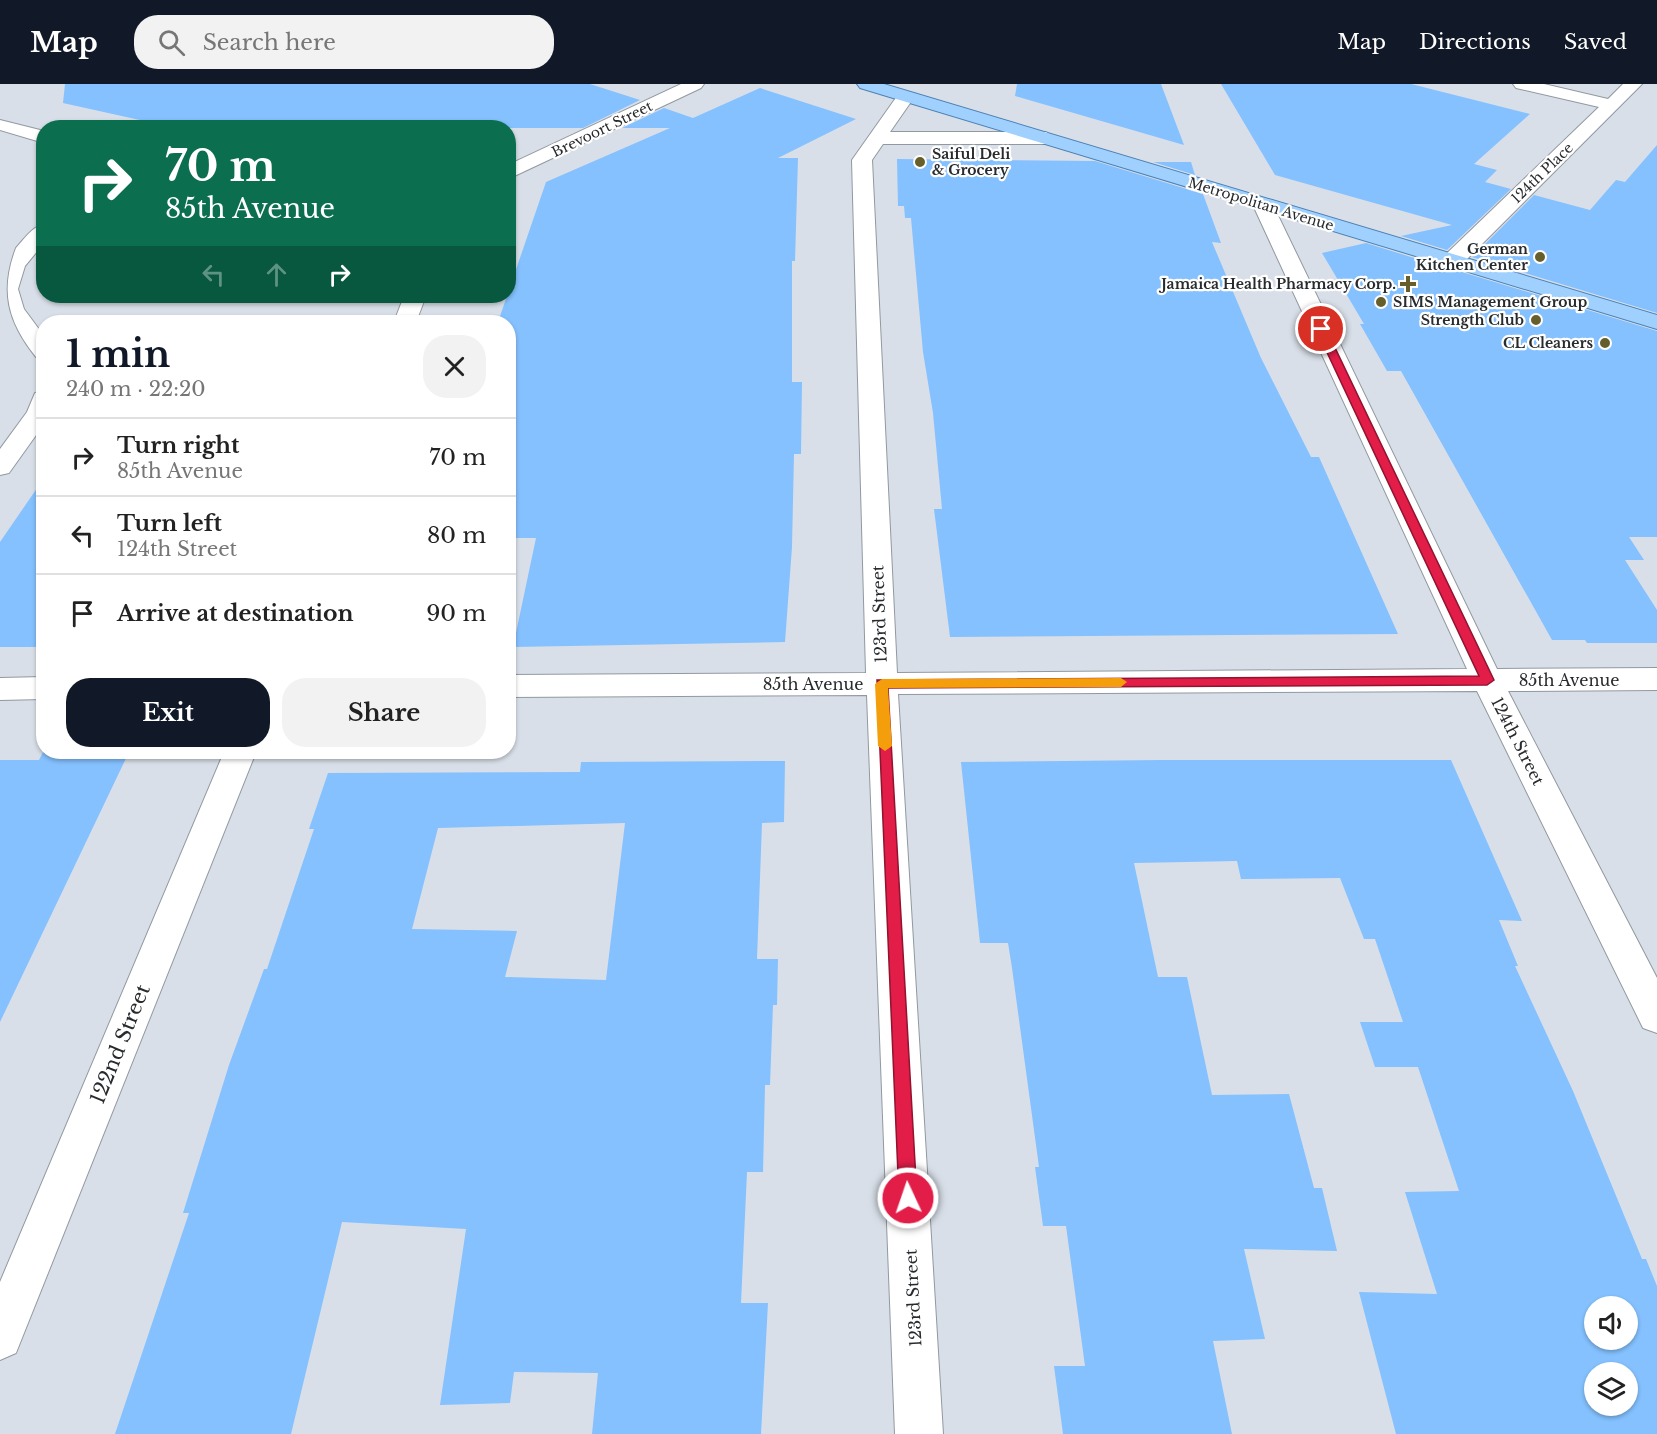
<!DOCTYPE html>
<meta charset="utf-8">
<style>
:root{--surface:#fff;--page:#f2f2f2;--text:#222;--muted:#767676;--line:#e0e0e0;--accent:#111827}
body{margin:0;font-family:"Libre Baskerville",serif;background:var(--page);color:var(--text);height:100vh;display:flex;flex-direction:column;font-size:22px;white-space:nowrap}
*{box-sizing:border-box;margin:0}
p{font-size:20px;color:var(--muted)}
.icon{flex:none;width:33px;height:33px;fill:none;stroke:currentColor;stroke-width:2;stroke-linecap:round;stroke-linejoin:round}
.map{position:relative;flex:1;overflow:hidden}
.sheet{position:absolute;left:36px;top:231px;width:480px;height:444px;display:flex;flex-direction:column;background:var(--surface);border-radius:24px;box-shadow:0 2px 4px #0004}
.sheet>*{flex:none}
.hud{position:absolute;left:36px;top:36px;width:480px;height:183px;border-radius:24px;box-shadow:0 2px 4px #0004;background:#0b6e4f;color:#fff;overflow:hidden}
.tools{position:absolute;left:1584px;top:1212px;display:grid;gap:12px}
.tools a{display:grid;place-items:center;width:54px;height:54px;border-radius:50%;background:var(--surface);box-shadow:0 2px 4px #0004;font-size:30px}
.pin{position:absolute;display:grid;place-items:center;width:51px;height:51px;color:#fff;margin:-26px;border:3px solid #fff;border-radius:50%;box-shadow:0 2px 6px #0007}
.me{position:absolute;width:66px;margin:-33px;rotate:357deg;stroke-linejoin:round;filter:drop-shadow(0 0 4px #0008)}
.turn{display:flex;align-items:center;gap:21px;height:126px;padding:0 30px;font-size:27px}
.turn .icon{width:78px;height:78px;stroke-width:2.5}
.turn b{display:block;font-size:42px;line-height:51px}
.lanes{display:flex;align-items:center;height:57px;padding:0 30px;background:#0003;justify-content:center;gap:30px;direction:ltr}
.lanes .off{opacity:.35}
.round{display:grid;place-items:center;flex:none;width:63px;height:63px;border-radius:24px;background:var(--page)}
.summary{display:flex;align-items:center;justify-content:space-between;height:102px;padding:0 30px}
h1{font-size:36px;font-weight:700;line-height:45px;color:var(--accent)}
.button{display:flex;gap:12px;margin-top:auto;padding:12px 30px}
.button a{flex:1;height:69px;border-radius:24px;background:var(--accent);color:#fff;font-size:24px;font-weight:700;line-height:69px;text-align:center}
.button a+a{background:var(--page);color:var(--text)}
ul{padding:0;list-style:none}
li{display:flex;align-items:center;gap:18px;height:78px;padding:0 30px;border-top:2px solid var(--line)}
li div{flex:1}
li b{display:block;font-size:22px}
li em{font-style:normal}
header{display:flex;align-items:center;gap:36px;box-sizing:border-box;height:84px;padding:0 30px;background:var(--accent);color:#fff}
header strong{font-size:28px}
nav{display:flex;gap:33px;margin-inline-start:auto;font-size:21px}
.search{width:420px;height:54px;background:var(--page);display:flex;align-items:center;gap:15px;box-sizing:border-box;padding:0 21px;border-radius:24px;color:var(--muted);font-size:22px}
.map>svg:first-child{display:block}
.building{fill:#84c1fe;fill-rule:evenodd}
.lines{fill:none;stroke-linecap:round;stroke-linejoin:round}
.minor-casing{stroke:#9199a0;stroke-width:2}
.major-casing{stroke:#4c81b5;stroke-width:2}
.minor{fill:#fff;fill-rule:evenodd}
.major{fill:#a0d0fe;fill-rule:evenodd}
.route{fill:#e11d48;stroke:#92132f;stroke-width:1.5}
.slow{fill:#f59e0b}
.poi-dot{fill:#675f2b;stroke:#fff;stroke-width:2}
.labels{text-anchor:middle;stroke-width:4.5;stroke-linejoin:round;paint-order:stroke}
.far-street-label{font-size:14px;fill:#282b2e;stroke:#fff}
.far-poi-label{font-size:14px;font-weight:bold;fill:#282b2e;stroke:#fff;text-anchor:end}
.street-label{font-size:16px;fill:#282b2e;stroke:#fff}
.near-street-label{font-size:20px;fill:#282b2e;stroke:#fff}
</style>
<header>
<strong>Map</strong>
<div class="search"><svg class="icon" aria-label="search" viewBox="0 0 24 24"><circle cx="10" cy="10" r="6"/><path d="M15 15l6 6"/></svg>Search here</div>
<nav><a>Map</a><a>Directions</a><a>Saved</a></nav>
</header>
<div class="map">
<svg width="1657" height="1350" viewBox="0 0 1657 1350">
<rect width="100%" height="100%" fill="#d8dfe8"/>
<g class="building">
<polygon points="65,0 590,0 640,16 583,44 176,44 63,19"/>
<polygon points="1017,0 1161,0 1184,61 1015,12"/>
<polygon points="1221,0 1411,0 1530,30 1474,80 1497,86 1485,98 1511,105 1447,166 1401,152 1452,141 1275,91"/>
<polygon points="760,4 856,35 778,74 798,74 795,177 792,177 792,298 802,298 801,370 794,370 792,463 785,558 513,563 536,454 508,454 508,238 498,238 546,98 670,44 622,44 664,24 693,34"/>
<polygon points="1657,61 1657,229 1472,173 1534,111 1590,126 1616,96 1625,98"/>
<polygon points="897,75 1095,77 1203,110 1221,159 1212,158 1261,274 1311,373 1319,373 1398,550 950,553 934,425 942,425 933,329 923,268 911,134 905,134 904,122 898,122"/>
<polygon points="1153,78 1191,78 1195,91"/>
<polygon points="1366,159 1440,182 1443,185 1452,185 1657,247 1657,453 1629,453 1644,476 1625,476 1657,526 1657,559 1587,559 1585,556 1552,556 1401,287 1387,287 1360,240 1364,240 1322,169"/>
<polygon points="44,394 44,563 0,563 0,458"/>
<polygon points="43,668 129,668 0,938 0,676 39,676"/>
<path d="M1161,676H1451L1522,837L1499,836L1518,882H1515L1573,1007L1642,1175H1646L1657,1202V1350H1396L1359,1208L1437,1210L1405,1108L1459,1107L1418,983H1375L1360,938H1403L1375,855H1364L1340,794L1241,795L1237,777L1134,779L1158,893H1187L1212,1011L1289,1010L1314,1104H1322L1337,1167L1244,1165L1265,1255L1213,1257L1232,1350H1063L1054,1282H1085L1066,1142H1043L1035,1083H1039L1012,884L1008,859H980L961,678ZM1594,1222H1628V1256H1594ZM1594,1288H1628V1322H1594Z"/>
<path d="M785,677L784,738L762,739L757,875H778L777,921H773L770,1001H765L763,1088H747L741,1219H768L761,1350H592L598,1289L514,1288L510,1319L440,1321L466,1145L342,1138L291,1350H115L189,1129H183L229,981L264,885H267L314,745H309L328,689L580,688L581,678ZM625,739L606,896L505,893L517,847L412,845L438,744Z"/>
</g>
<g class="lines">
<defs>
<g id="minor">
<polygon points="681,0 704,0 701,4 508,95 508,81"/>
<polygon points="1513,0 1544,0 1608,15 1623,0 1642,0 1459,183 1443,183 1440,178 1443,173 1599,23 1516,4"/>
<polygon points="906,7 915,12 890,48 1046,48 1055,54 1046,60 883,60 872,76 897,589 1467,585 1252,119 1255,115 1269,115 1272,119 1497,585 1657,584 1657,606 1508,607 1657,894 1657,949 1643,944 1477,607 898,610 943,1350 895,1350 867,611 508,613 508,591 866,589 852,76 900,8"/>
<polygon points="0,36 44,47 44,59 0,46"/>
<path d="M44,140V159L25,182L18,205L24,225L44,252V275L36,273C7,237 0,206 16,164C24,155 32,143 44,140Z"/>
<polygon points="404,212 426,212 416,238 394,238"/>
<polygon points="44,307 44,340 9,389 0,391 0,365 27,328 35,309"/>
<polygon points="44,593 44,615 0,616 0,594"/>
<polygon points="224,668 256,668 16,1269 0,1276 0,1198"/>
</g>
<polygon id="major" points="857,0 884,0 1657,231 1657,245 860,4"/>
</defs>
<use href="#minor" class="minor-casing"/>
<use href="#major" class="major-casing"/>
<use href="#minor" class="minor"/>
<use href="#major" class="major"/>
</g>
<polygon class="route" points="1317,243 1326,245 1494,596 1487,601 888,604 917,1114 914,1121 908,1123 901,1121 899,1114 877,596 1479,592 1316,245"/>
<polygon class="slow" points="1121,594 1127,598 1121,603 888,604 892,662 885,667 878,662 875,600 882,595"/>
<g class="poi-dot">
<circle cx="920" cy="78" r="6"/>
<circle cx="1540" cy="173" r="6"/>
<path d="M1405 191h6v6h6v6h-6v6h-6v-6h-6v-6h6z"/>
<circle cx="1381" cy="218" r="6"/>
<circle cx="1536" cy="236" r="6"/>
<circle cx="1605" cy="259" r="6"/>
</g>
<g class="labels">
<g class="far-street-label">
<text transform="translate(602 45) rotate(-26)" y="5">Brevoort Street</text>
<text transform="translate(1542 89) rotate(-44)" y="5">124th Place</text>
<text transform="translate(1261 120) rotate(17)" y="5">Metropolitan Avenue</text>
</g>
<g class="far-poi-label">
<text x="932" y="75" text-anchor="start">Saiful Deli<tspan x="932" dy="16">&amp; Grocery</tspan></text>
<text x="1528" y="170">German<tspan x="1528" dy="16">Kitchen Center</tspan></text>
<text x="1396" y="205">Jamaica Health Pharmacy Corp.</text>
<text x="1393" y="223" text-anchor="start">SIMS Management Group</text>
<text x="1524" y="241">Strength Club</text>
<text x="1593" y="264">CL Cleaners</text>
</g>
<g class="street-label">
<text transform="translate(879 530) rotate(-92)" y="6">123rd Street</text>
<text x="1569" y="602">85th Avenue</text>
<text x="813" y="606">85th Avenue</text>
<text transform="translate(1518 657) rotate(63)" y="6">124th Street</text>
<text transform="translate(913 1214) rotate(-93)" y="6">123rd Street</text>
</g>
<g class="near-street-label">
<text transform="translate(120 960) rotate(-68)" y="7">122nd Street</text>
</g>
</g>
</svg>
<div class="tools">
<a><svg class="icon" aria-label="sound" viewBox="0 0 24 24"><path d="M4 9h4l5-4v14l-5-4H4zM17 9q2 3 0 6"/></svg></a>
<a><svg class="icon" aria-label="layers" viewBox="0 0 24 24"><path d="M12 4l9 5-9 5-9-5zM3 14l9 5 9-5"/></svg></a>
</div>
<div class="pin" style="left:1321px;top:245px;background:#d93025"><svg class="icon" aria-label="arrive" viewBox="0 0 24 24"><path d="M6 21V4h12l-3 4 3 4H6"/></svg></div>
<svg class="me" style="left:908px;top:1114px" viewBox="-20 -20 40 40"><circle r="17" fill="#e11d48" stroke="#fff" stroke-width="3"/><path d="M0-11L8 9 0 5-8 9z" fill="#fff"/></svg>
<div class="hud">
<div class="turn"><svg class="icon" aria-label="right" viewBox="0 0 24 24"><path d="M7 20v-9h11M14 6l5 5-5 5"/></svg><div><b>70 m</b>85th Avenue</div></div>
<div class="lanes"><svg class="icon off" aria-label="left" viewBox="0 0 24 24"><path d="M17 20v-9H6M10 6l-5 5 5 5"/></svg><svg class="icon off" aria-label="ahead" viewBox="0 0 24 24"><path d="M12 20V5M6 11l6-6 6 6"/></svg><svg class="icon" aria-label="right" viewBox="0 0 24 24"><path d="M7 20v-9h11M14 6l5 5-5 5"/></svg></div>
</div>
<section class="sheet">
<div class="summary"><div><h1>1 min</h1><p>240 m · 22:20</p></div><a class="round"><svg class="icon" aria-label="close" viewBox="0 0 24 24"><path d="M6 6l12 12M18 6L6 18"/></svg></a></div>
<ul>
<li><svg class="icon" aria-label="right" viewBox="0 0 24 24"><path d="M7 20v-9h11M14 6l5 5-5 5"/></svg><div><b>Turn right</b><p>85th Avenue</p></div><em>70 m</em></li>
<li><svg class="icon" aria-label="left" viewBox="0 0 24 24"><path d="M17 20v-9H6M10 6l-5 5 5 5"/></svg><div><b>Turn left</b><p>124th Street</p></div><em>80 m</em></li>
<li><svg class="icon" aria-label="arrive" viewBox="0 0 24 24"><path d="M6 21V4h12l-3 4 3 4H6"/></svg><div><b>Arrive at destination</b></div><em>90 m</em></li>
</ul>
<div class="button"><a>Exit</a><a>Share</a></div>
</section>
</div>
